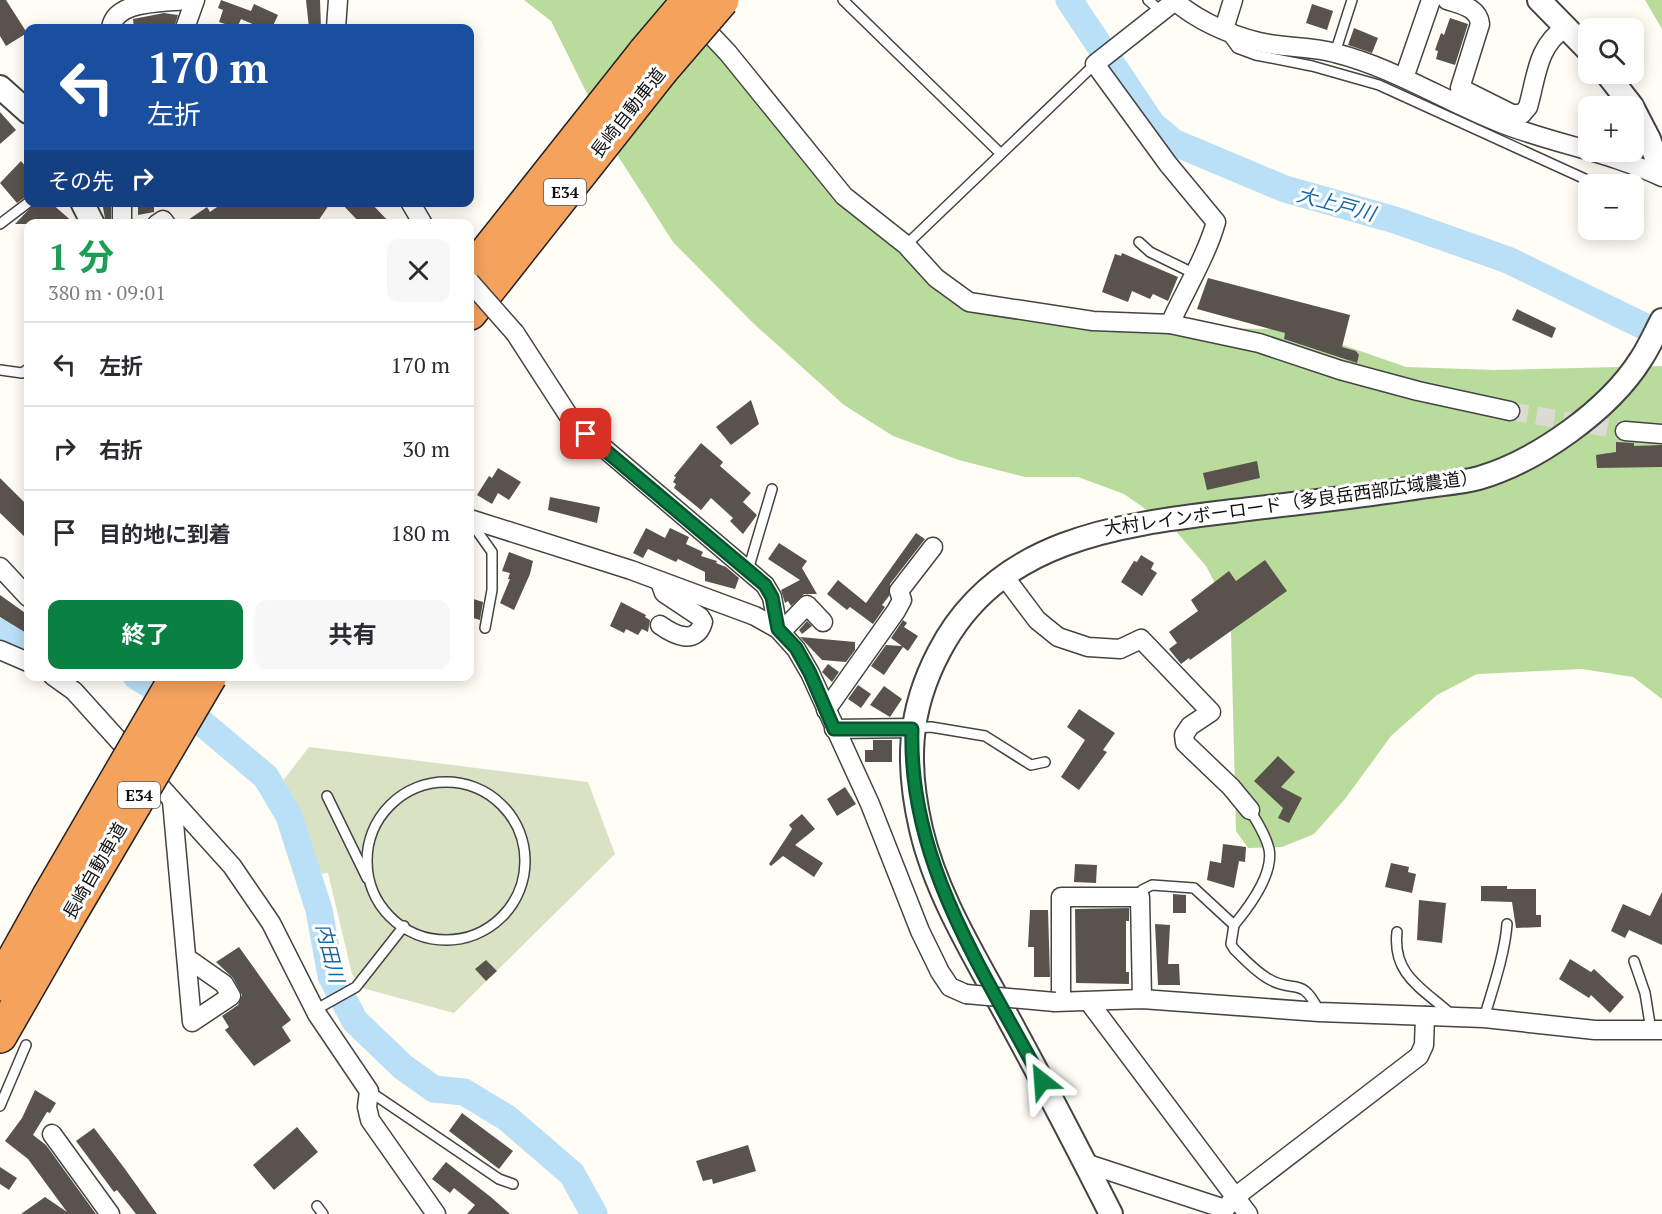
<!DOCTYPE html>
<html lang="ja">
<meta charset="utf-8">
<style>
:root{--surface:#fff;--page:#f7f7f7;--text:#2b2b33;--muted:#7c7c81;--line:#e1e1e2;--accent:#0b8043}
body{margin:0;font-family:"PT Serif","Noto Sans JP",serif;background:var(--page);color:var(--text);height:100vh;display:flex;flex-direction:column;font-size:22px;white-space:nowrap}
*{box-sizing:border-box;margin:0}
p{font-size:20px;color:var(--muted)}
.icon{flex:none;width:33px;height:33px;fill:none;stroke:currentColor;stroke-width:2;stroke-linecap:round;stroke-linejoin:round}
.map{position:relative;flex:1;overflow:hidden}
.sheet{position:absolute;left:24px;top:219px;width:450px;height:462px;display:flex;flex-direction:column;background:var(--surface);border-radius:12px;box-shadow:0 3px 15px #0003}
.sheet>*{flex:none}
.hud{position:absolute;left:24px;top:24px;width:450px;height:183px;border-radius:12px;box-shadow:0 3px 15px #0003;background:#1a4fa0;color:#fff;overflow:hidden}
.fabs{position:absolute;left:1578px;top:18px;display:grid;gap:12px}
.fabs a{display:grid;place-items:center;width:66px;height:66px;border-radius:12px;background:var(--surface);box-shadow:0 3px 15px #0003;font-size:30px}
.pin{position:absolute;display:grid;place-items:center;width:51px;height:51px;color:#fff;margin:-26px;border-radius:12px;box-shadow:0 3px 9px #0006}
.me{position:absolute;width:66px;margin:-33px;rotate:332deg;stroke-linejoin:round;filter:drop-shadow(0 0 4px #0008)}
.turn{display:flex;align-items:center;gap:21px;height:126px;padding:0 24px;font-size:27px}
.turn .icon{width:78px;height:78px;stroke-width:2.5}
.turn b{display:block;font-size:42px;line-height:51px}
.then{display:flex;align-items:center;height:57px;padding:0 24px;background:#0003;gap:12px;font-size:22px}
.round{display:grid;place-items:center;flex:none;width:63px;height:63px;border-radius:12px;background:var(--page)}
.overview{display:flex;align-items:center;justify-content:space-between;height:102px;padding:0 24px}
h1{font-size:36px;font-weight:700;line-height:45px;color:#1e9e55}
.primary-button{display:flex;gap:12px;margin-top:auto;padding:12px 24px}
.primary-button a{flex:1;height:69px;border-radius:12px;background:var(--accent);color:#fff;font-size:24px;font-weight:700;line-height:69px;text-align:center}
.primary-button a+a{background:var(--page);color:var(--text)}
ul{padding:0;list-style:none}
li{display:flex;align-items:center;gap:18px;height:84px;padding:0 24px;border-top:2px solid var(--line)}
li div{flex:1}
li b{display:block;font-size:22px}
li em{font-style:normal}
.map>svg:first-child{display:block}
.forest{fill:#b9dc9c}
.cemetery{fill:#d9e3c4}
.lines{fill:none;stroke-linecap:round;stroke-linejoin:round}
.river{stroke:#b9e0f7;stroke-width:27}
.building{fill:#5a524d}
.minor-tunnel{stroke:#dbdad3;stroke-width:18;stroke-dasharray:18 9;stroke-linecap:butt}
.service-casing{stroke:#444;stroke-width:12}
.minor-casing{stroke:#444;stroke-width:21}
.tertiary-casing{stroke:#444;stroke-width:26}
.motorway-casing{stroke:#222;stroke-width:36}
.service{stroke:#fff;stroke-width:9}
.minor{stroke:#fff;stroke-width:18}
.tertiary{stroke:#fff;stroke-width:22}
.motorway{stroke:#f5a25d;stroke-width:33}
.minor-bridge-casing{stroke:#444;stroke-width:21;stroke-linecap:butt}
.motorway-bridge-casing{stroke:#222;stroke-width:36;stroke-linecap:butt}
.minor-bridge{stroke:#fff;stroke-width:18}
.motorway-bridge{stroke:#f5a25d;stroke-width:33}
.route-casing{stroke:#07532c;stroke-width:15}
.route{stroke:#0b8043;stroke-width:10}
.labels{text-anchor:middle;stroke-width:6;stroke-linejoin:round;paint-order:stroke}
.shield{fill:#fff;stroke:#585858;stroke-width:1.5}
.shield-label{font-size:16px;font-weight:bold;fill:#111}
.street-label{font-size:18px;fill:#111;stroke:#fff}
.water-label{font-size:20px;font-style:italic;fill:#1768a6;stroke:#fff}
</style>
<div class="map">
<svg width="1662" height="1214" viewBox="0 0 1662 1214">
<rect width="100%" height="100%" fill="#fffdf5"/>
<g class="forest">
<polygon points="524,0 666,0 765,108 918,251 979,297 1187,328 1280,329 1343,345 1406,367 1495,370 1662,366 1662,699 1633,677 1582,669 1477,674 1437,695 1391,736 1345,799 1314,834 1282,847 1248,848 1236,831 1231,632 1224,600 1206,566 1174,529 1124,494 1078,477 1025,477 959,460 893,436 844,405 753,323 673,242 618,156 551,21"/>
<polygon points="1645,0 1662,0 1662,29"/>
</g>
<polygon class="cemetery" points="309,747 588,782 615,854 454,1013 362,988 352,974 328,873 319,874 282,782"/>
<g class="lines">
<g class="river">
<polyline points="1069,0 1152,124 1173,142 1285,189 1395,220 1508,260 1662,335"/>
<polyline points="0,632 28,649"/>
<polyline points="136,676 176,701 266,777 289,816 319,910 331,976 355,1021 403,1067 434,1089 464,1092 507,1118 572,1174 594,1214"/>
</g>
</g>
<g class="building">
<polygon points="0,0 6,0 27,33 6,46 0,36"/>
<polygon points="221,0 251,11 254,4 278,15 272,28 262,28 241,19 237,28 219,22 223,10 218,8"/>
<polygon points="306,0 320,0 321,28 309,28"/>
<polygon points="1312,4 1333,11 1327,30 1306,23"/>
<polygon points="164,13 178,15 174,28 149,24 149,28 134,28 133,19"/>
<polygon points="1450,18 1468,24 1455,65 1436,59 1438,51 1435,50 1441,33 1444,35"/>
<polygon points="1354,28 1378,38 1372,53 1348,45"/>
<polygon points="0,112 16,130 0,144"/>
<polygon points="21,161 28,169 28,195 17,203 0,183"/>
<polygon points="36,202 50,202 75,224 15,224"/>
<polygon points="102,202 111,202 111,223 106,224"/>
<polygon points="138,202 154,202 154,212 138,215"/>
<polygon points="224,202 331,202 316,224 182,224 207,207 210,212"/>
<polygon points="340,202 370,202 391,224 361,224"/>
<polygon points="1122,253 1178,277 1168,301 1153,294 1150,299 1132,291 1128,302 1102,292 1115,254 1121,256"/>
<polygon points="1208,278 1350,315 1342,347 1356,351 1359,355 1357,363 1284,339 1285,333 1197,309"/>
<polygon points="1517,309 1556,328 1552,338 1512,320"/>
<polygon points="751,400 759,424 731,445 716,427"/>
<polygon points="1616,442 1634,443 1634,446 1662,445 1662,467 1597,468 1596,455 1616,452"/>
<polygon points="701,443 723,462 720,466 751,493 743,502 757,515 743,534 730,521 733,518 711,498 701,510 674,488 676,484 673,482 676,477 674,476"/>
<polygon points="1257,461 1260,478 1207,490 1203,473"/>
<polygon points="498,468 521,482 509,500 498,493 492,504 477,495 489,476 492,478"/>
<polygon points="0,478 28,506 28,540 0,513"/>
<polygon points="550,497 600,507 597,523 548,510"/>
<polygon points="646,528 665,538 670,528 689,537 686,544 703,552 701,556 717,561 716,563 726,567 739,578 735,589 705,581 705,572 678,559 676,562 648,549 643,558 633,553"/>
<polygon points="916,533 925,539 890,584 889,596 882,605 885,607 873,624 850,607 847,610 827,594 838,580 866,603"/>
<polygon points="779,543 807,561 802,568 817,594 804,594 791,606 788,601 785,603 781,590 800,580 768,559"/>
<polygon points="509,552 533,561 530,574 514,610 500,603 510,579 508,579 510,573 502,571"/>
<polygon points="1141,555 1154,563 1151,569 1157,573 1142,596 1121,582 1134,561 1137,562"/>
<polygon points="1265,560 1287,591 1190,660 1189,658 1181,664 1169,649 1177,643 1169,632 1198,611 1191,600 1229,571 1236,581"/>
<polygon points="0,595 28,615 28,634 0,617"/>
<polygon points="470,598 483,602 480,620 470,617"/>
<polygon points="621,602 646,615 645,617 650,620 648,632 642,629 638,635 626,629 624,633 610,626"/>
<polygon points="903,620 907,623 904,627 918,636 908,651 903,647 884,675 871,666 886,645 902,646 891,638"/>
<polygon points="807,621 812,626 802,634 799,630"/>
<polygon points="800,637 855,642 855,650 846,662 822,660"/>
<polygon points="828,664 839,672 832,682 822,672"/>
<polygon points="858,685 871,694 861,708 848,699"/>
<polygon points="884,686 902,699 890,717 870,705"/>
<polygon points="1079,709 1115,733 1103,750 1107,752 1079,790 1061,777 1085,740 1067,727"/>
<polygon points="873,740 892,740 892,762 865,762 865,750 873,750"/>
<polygon points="1278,756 1295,772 1281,787 1302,798 1289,823 1278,818 1283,808 1254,781"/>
<polygon points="845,787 856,804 837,816 827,799"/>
<polygon points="802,814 815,829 795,845 823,863 814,877 783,856 771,866 769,864 792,829 789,825"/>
<polygon points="1223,844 1246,847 1245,862 1239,861 1234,888 1207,880 1210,861 1221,863"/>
<polygon points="1391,863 1409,867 1408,872 1416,874 1412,893 1385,887"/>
<polygon points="1075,864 1097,865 1096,883 1074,882"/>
<polygon points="1481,886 1507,886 1507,889 1536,889 1536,915 1541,915 1541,927 1516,928 1512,902 1481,901"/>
<polygon points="1662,892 1662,945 1629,930 1625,938 1611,931 1623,904 1650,916"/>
<polygon points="1173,894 1186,895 1186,913 1173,913"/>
<polygon points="1419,900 1446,903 1442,943 1417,940"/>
<polygon points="1129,908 1129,921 1126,921 1126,972 1129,972 1129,984 1076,983 1075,909"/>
<polygon points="1030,910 1048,910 1050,977 1034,977 1034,947 1028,947"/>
<polygon points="1155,924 1170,925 1168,964 1179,964 1180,985 1158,985"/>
<polygon points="239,947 291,1020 282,1027 291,1041 254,1066 225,1030 229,1027 222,1016 238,1005 242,995 233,978 216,962"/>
<polygon points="1570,959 1591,972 1594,969 1624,997 1610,1013 1591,995 1589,998 1559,979"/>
<polygon points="486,960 497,971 486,981 475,969"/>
<polygon points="35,1090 56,1103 50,1113 47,1112 33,1135 46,1145 96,1214 21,1214 45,1197 67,1212 28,1159 5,1141 22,1118"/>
<polygon points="462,1113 513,1151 499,1169 449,1131"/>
<polygon points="297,1127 318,1152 274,1190 253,1165"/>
<polygon points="94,1128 125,1169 157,1214 136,1214 117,1190 114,1192 76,1141"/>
<polygon points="748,1145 756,1171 713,1184 712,1179 703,1181 696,1161"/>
<polygon points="446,1162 492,1198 510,1214 467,1214 475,1205 454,1188 450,1193 432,1179"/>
<polygon points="0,1167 17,1178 9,1190 0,1184"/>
</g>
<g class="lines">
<polyline class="minor-tunnel" points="1510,411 1625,431"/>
<defs>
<g id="service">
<polyline points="843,0 1000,153"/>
<polyline points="1148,0 1162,12"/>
<polyline points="1226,33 1237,48 1256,55 1312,66 1379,85 1596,184"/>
<polyline points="1335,53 1352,0"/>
<polyline points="0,224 29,202"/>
<polyline points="1139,242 1150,252 1193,273"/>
<polyline points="906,245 1095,64"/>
<polyline points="0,370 22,373 28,369"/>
<polyline points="470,521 492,552 492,590 485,628"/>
<polyline points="748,570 772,489"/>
<polyline points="914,728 931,727 985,736 1031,765 1045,762"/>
<circle cx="446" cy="861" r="79"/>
<polyline points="327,796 367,878"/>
<path d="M1140,897L1142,890L1152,885L1194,888L1234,925C1249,907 1274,874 1269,849C1266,835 1257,822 1250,810"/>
<path d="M1234,925L1231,944L1234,949C1244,959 1254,970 1267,978C1294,995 1301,974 1319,1011"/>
<path d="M1397,932C1392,976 1424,989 1453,1016"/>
<polyline points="1634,961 1645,993 1651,1030"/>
<polyline points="315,1010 356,987 404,926"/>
<path d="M1484,1018C1493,988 1505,953 1507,924"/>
<polyline points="369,1091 499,1179 513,1184"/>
<polyline points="0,1106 26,1045"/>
<polyline points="317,1206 323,1214"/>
</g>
<g id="minor">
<path d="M1174,0C1196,20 1230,35 1259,42C1284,48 1311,46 1335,53C1395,68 1446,102 1503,124C1555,144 1612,153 1662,177"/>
<path d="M1447,0C1461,5 1478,7 1480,24L1460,88L1512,114H1522L1528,107C1537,75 1537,46 1566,27"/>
<polyline points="696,19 728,53 844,196 906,245 936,278 969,302 1093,321 1170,324 1259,343 1340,370 1418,391 1510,411"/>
<path d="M111,28C115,0 163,3 184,0"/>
<polyline points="185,28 195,0"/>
<polyline points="336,28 338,0"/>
<polyline points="1224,29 1233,0"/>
<polyline points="1404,78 1431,0"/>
<polyline points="122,202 122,224"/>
<polyline points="410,202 423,224"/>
<polyline points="157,224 163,220 166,224"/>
<path d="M1170,324C1185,290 1206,257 1216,222L1168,164L1095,64L1175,1"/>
<polyline points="515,333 572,421 765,585 772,597 778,629"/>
<polyline points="1625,431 1662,434"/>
<polyline points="470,519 631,570 755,616 778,629 796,649 810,673 870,804 920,931 940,972 950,987 966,994"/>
<polyline points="0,567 28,597"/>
<polyline points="1004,576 1037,620 1058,637 1088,647 1120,649 1141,639 1211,712 1190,726 1184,735 1185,743 1231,787 1250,810"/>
<path d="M660,582L664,593L700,617L703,622C696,646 674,635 660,625"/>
<polyline points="781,632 807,605 823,622"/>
<polyline points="0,650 28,662"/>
<polyline points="53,676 74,691 232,866 271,923 317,1014 369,1091 367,1107 370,1120 436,1214"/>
<polyline points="826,710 896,611 902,600 899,591 933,547"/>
<polyline points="834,729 912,728"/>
<polyline points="172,801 192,1022 231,996 224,984 187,958"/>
<polyline points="1061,1001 1061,897 1140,897 1142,999"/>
<polyline points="1055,1002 1142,999 1319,1012 1484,1018 1595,1030 1662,1030"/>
<polyline points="1089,1002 1248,1214"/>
<polyline points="52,1134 110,1214"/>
<polyline points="1085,1163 1225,1209 1235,1197 1419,1056 1424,1045 1425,1016"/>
</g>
<g id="tertiary">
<polyline points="1539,0 1588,50"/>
<polyline points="1607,74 1632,106"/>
<polyline points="0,87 28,112"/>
<polyline points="1634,110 1649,139 1662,174"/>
<polyline points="82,202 93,224"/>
<path d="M1111,1214C1077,1147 1042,1080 1006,1014C974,955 936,894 921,829C906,764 908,711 939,652C998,538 1119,525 1233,511C1296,503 1359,497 1421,487C1440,484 1461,483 1479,478C1537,461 1609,410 1641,359C1649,347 1655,333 1662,320"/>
</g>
<g id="motorway">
<polyline points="470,273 645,52"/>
<polyline points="470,313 661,71"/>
<polyline points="0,984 49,896"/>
<polyline points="0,1036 70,914"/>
</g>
</defs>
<use href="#service" class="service-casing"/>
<use href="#minor" class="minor-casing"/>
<use href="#tertiary" class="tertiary-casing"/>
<use href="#motorway" class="motorway-casing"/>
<use href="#service" class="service"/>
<use href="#minor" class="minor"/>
<use href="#tertiary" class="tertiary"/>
<use href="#motorway" class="motorway"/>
<defs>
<g id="minor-bridge">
<polyline points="470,282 515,333"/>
<polyline points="966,994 1055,1002"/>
</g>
<g id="motorway-bridge">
<polyline points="645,52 689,0"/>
<polyline points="661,71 722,0"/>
<polyline points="49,896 177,676"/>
<polyline points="70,914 210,676"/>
</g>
</defs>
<use href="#minor-bridge" class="minor-bridge-casing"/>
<use href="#motorway-bridge" class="motorway-bridge-casing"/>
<use href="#minor-bridge" class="minor-bridge"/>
<use href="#motorway-bridge" class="motorway-bridge"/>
</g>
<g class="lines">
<defs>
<path id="route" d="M586,434L765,585L772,597L778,629L796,648L810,673L834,729H912C908,862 982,968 1042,1081"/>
</defs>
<use href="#route" class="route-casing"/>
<use href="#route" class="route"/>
</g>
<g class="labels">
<g class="shield">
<rect x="544" y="179" width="42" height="26" rx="4.5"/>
<rect x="118" y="782" width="42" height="26" rx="4.5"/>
</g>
<g class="shield-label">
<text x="565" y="198">E34</text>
<text x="139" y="801">E34</text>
</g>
<g class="street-label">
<text transform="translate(628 113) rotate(-52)" y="6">長崎自動車道</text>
<text transform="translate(1291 503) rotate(-8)" y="6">大村レインボーロード（多良岳西部広域農道）</text>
<text transform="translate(95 871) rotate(-60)" y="6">長崎自動車道</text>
</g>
<g class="water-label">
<text transform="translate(1336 204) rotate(15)" y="7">大上戸川</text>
<text transform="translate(330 953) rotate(76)" y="7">内田川</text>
</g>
</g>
</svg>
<div class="fabs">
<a><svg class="icon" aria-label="search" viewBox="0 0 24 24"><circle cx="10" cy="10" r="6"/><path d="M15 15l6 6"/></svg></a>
<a>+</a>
<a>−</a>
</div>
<div class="pin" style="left:586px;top:434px;background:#d93025"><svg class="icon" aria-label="arrive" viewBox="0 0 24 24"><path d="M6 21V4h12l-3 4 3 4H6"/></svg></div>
<svg class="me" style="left:1042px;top:1081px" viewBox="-20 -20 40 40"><path d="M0-17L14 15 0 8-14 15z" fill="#0b8043" stroke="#fff" stroke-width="4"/></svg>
<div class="hud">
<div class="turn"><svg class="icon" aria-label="left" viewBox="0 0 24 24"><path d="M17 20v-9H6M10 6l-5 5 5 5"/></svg><div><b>170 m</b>左折</div></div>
<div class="then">その先<svg class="icon" aria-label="right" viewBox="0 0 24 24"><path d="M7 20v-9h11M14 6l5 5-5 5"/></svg></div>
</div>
<section class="sheet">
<div class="overview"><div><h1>1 分</h1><p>380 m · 09:01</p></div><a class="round"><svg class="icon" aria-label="close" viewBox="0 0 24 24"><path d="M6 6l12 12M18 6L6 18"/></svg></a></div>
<ul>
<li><svg class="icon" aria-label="left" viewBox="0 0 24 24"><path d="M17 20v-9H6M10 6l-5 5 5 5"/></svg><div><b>左折</b></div><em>170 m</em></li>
<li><svg class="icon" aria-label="right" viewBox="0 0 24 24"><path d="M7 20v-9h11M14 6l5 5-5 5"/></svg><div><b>右折</b></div><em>30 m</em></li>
<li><svg class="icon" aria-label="arrive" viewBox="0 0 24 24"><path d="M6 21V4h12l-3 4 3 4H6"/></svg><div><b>目的地に到着</b></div><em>180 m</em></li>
</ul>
<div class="primary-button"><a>終了</a><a>共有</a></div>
</section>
</div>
